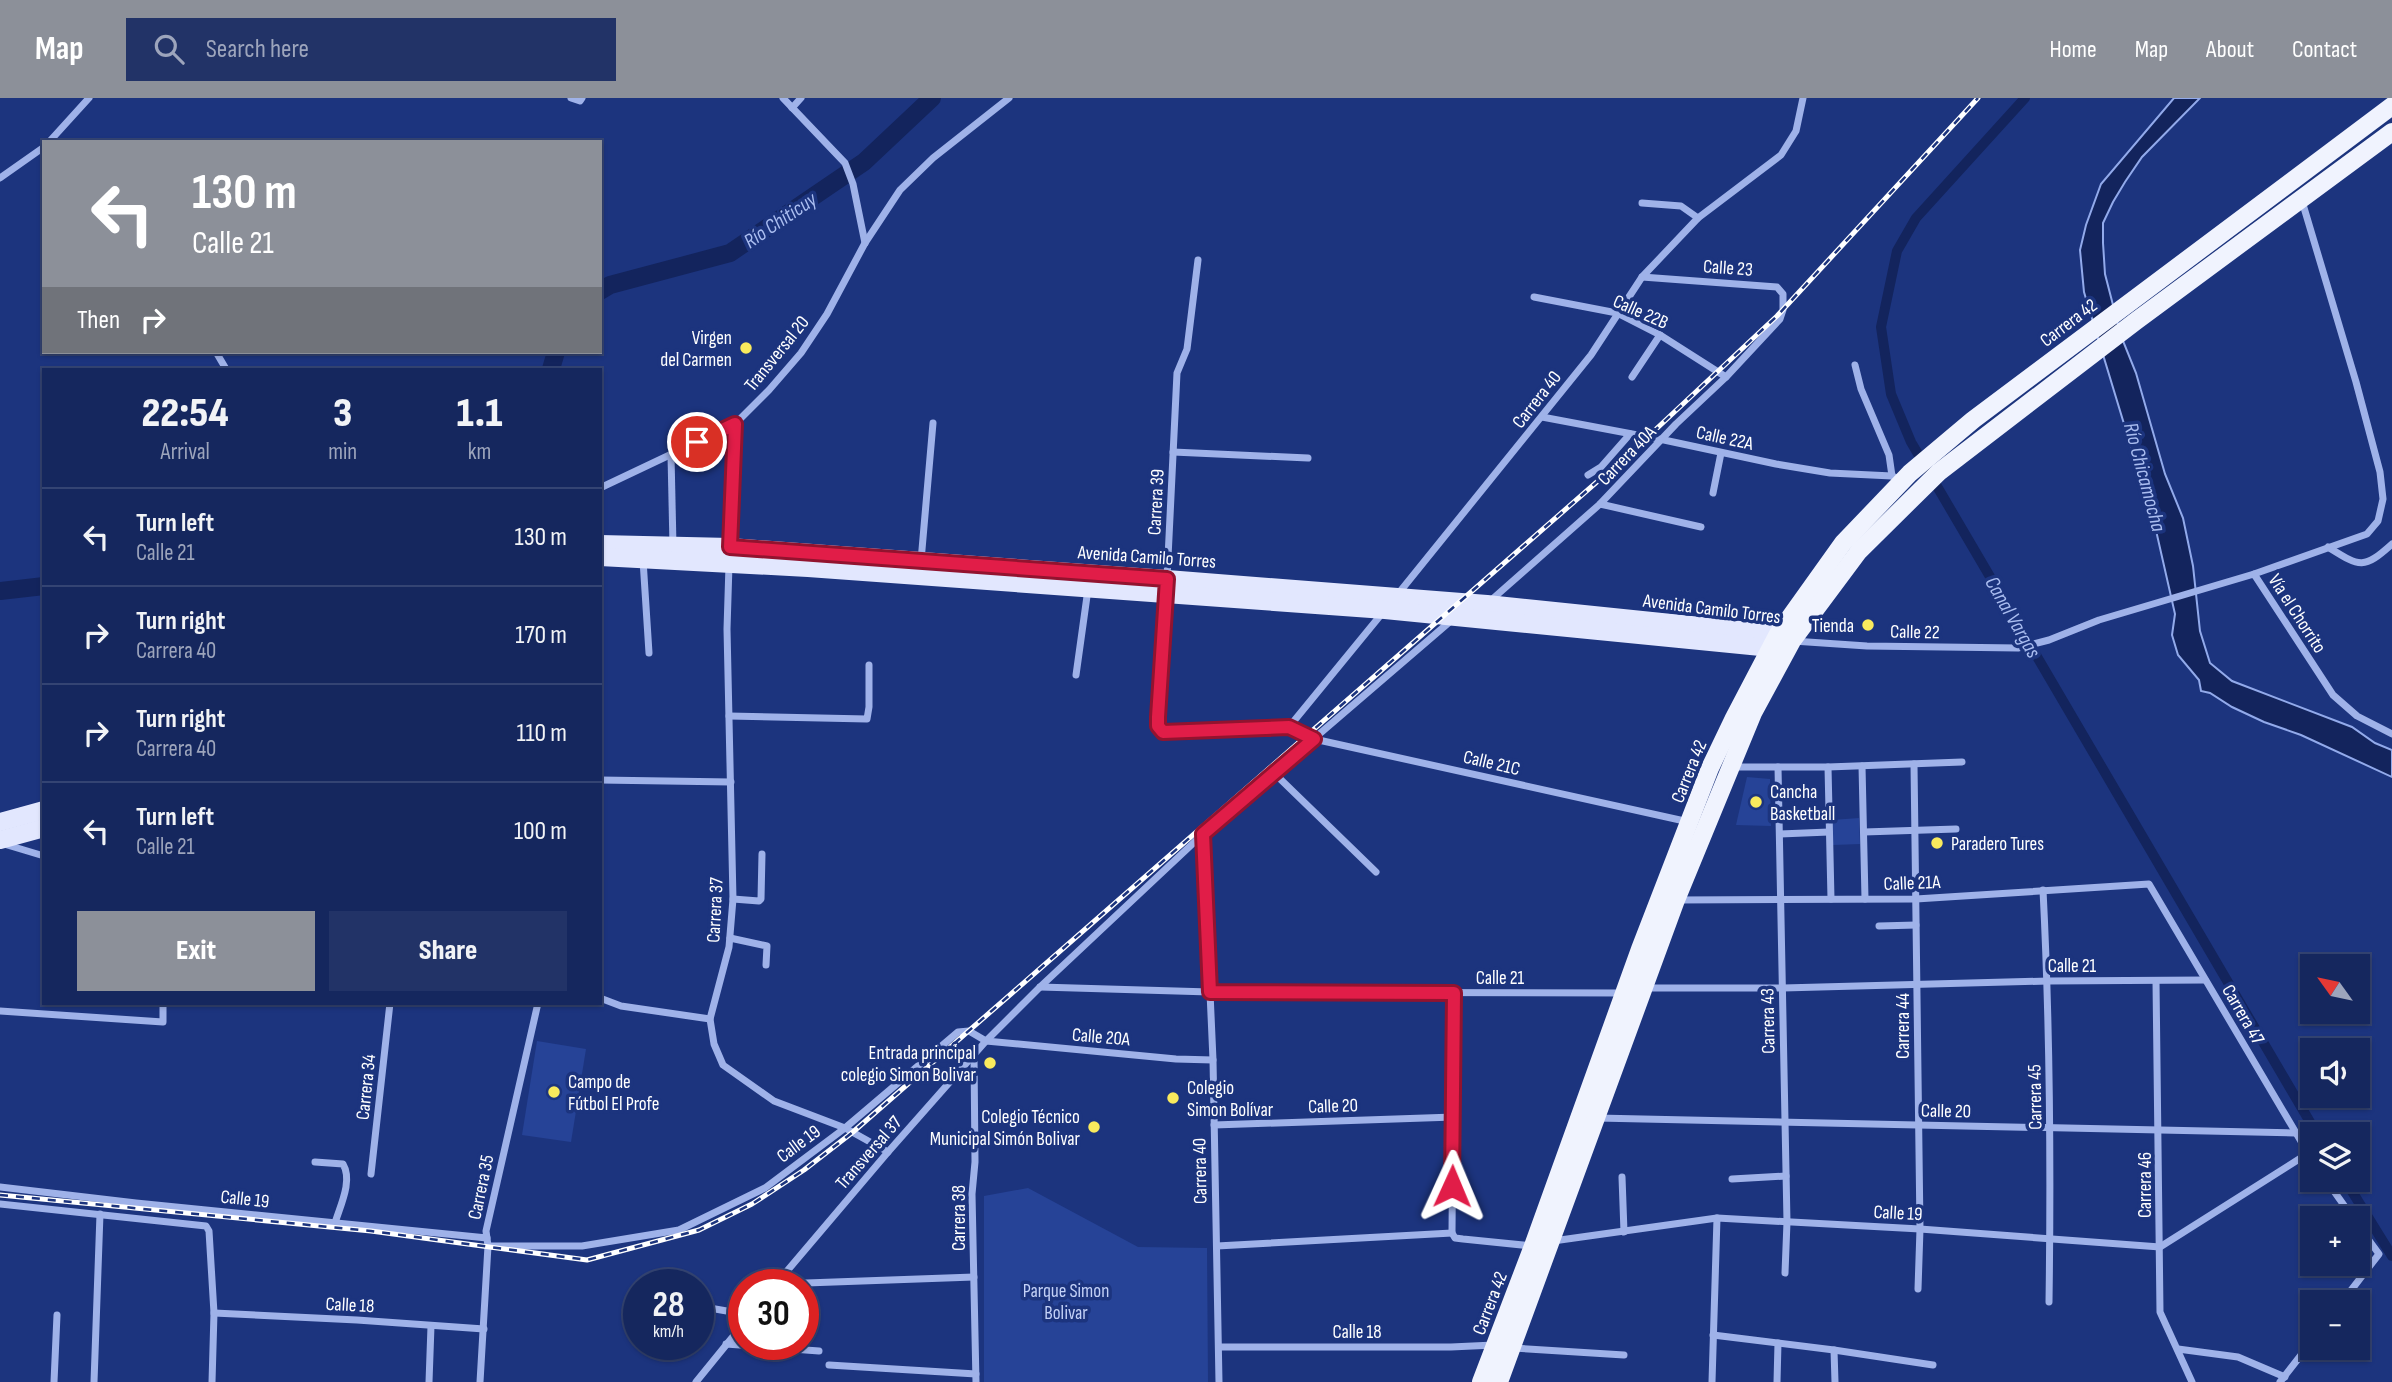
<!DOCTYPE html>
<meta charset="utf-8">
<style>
:root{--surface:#15275e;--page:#223367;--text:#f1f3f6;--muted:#9da5bc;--line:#344473;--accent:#8c9099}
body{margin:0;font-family:"Sofia Sans Condensed",sans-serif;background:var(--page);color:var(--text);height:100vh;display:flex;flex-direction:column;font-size:26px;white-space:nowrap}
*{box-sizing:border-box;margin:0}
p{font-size:23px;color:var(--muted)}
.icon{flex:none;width:38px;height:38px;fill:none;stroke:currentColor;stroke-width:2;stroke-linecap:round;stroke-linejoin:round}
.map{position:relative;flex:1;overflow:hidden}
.side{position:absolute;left:42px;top:270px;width:560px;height:637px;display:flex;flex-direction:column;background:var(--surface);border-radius:0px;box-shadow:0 2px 5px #0004,0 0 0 2px var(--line)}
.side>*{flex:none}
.top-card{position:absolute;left:42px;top:42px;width:560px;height:214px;border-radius:0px;box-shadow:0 2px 5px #0004,0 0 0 2px var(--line);background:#8c9099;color:#fff;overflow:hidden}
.needle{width:46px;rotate:303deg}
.fabs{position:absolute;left:2300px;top:856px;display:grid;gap:14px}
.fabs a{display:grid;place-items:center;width:70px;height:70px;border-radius:0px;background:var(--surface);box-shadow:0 2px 5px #0004,0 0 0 2px var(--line);font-size:35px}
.speed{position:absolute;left:623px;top:1171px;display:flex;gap:14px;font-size:35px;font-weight:700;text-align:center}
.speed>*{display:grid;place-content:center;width:91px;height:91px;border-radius:50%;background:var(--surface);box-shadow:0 2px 5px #0004,0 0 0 2px var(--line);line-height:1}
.speed small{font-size:18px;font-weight:400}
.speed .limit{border:10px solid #d22;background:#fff;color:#111}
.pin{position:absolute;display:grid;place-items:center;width:60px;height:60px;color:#fff;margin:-30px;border:4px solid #fff;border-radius:50%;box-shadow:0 2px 7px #0007}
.me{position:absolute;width:77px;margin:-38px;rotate:1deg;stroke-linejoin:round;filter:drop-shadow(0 0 5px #0008)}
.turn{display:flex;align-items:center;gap:24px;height:147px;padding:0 35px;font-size:32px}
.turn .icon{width:91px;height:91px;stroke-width:2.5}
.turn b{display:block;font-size:49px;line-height:60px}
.then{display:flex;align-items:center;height:66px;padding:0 35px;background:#0003;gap:14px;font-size:26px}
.eta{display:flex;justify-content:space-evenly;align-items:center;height:119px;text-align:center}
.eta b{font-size:42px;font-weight:800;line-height:49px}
.cta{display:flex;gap:14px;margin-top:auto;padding:14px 35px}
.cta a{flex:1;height:80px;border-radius:0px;background:var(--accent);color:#fff;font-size:28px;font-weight:800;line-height:80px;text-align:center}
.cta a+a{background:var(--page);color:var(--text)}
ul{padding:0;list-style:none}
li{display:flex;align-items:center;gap:21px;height:98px;padding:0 35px;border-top:2px solid var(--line)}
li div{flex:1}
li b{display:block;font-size:26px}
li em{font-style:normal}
header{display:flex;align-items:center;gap:42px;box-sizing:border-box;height:98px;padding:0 35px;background:var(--accent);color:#fff}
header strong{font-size:33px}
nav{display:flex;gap:38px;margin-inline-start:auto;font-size:24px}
.search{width:490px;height:63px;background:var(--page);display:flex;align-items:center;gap:18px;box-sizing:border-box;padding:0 24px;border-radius:0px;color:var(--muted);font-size:26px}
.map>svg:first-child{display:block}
.green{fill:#264397}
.water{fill:#13245d;stroke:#92aaeb;stroke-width:2}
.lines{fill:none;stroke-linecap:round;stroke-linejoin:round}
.canal{stroke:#13245d;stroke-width:10}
.river{stroke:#13245d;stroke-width:18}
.minor{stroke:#9fb2e9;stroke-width:7}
.primary{stroke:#e2e7fe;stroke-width:18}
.trunk{stroke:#f0f3fe;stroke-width:18}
.rail-casing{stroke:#fff;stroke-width:5}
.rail{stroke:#1c347e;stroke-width:2.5;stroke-dasharray:8;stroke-linecap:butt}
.route-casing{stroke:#92132f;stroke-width:18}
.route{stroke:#e11d48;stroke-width:12}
.poi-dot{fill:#f9ea5d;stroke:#1c347e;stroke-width:2.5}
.labels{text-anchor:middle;stroke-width:7;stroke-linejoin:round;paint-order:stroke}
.street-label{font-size:19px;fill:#fff;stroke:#1c347e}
.poi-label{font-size:19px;fill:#fff;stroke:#1c347e;text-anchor:end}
.park-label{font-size:19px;fill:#c3d1f7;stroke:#1c347e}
.water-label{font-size:21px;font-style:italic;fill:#aabdf0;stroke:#1c347e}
</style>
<header>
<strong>Map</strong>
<div class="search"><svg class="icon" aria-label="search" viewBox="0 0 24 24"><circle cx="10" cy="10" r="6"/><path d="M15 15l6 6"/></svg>Search here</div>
<nav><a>Home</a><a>Map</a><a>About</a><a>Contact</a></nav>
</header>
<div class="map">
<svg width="2392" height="1284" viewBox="0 0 2392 1284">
<rect width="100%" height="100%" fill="#1c347e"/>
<g class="green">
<polygon points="1747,679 1770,681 1771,728 1736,727"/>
<polygon points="1859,720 1860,746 1833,747 1832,722"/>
<polygon points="537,943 586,951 571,1044 522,1037"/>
<polygon points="1028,1090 1138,1149 1207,1150 1208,1284 984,1284 984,1098"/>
</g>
<polygon class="water" points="2174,0 2200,0 2142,59 2125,84 2113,104 2103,125 2103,145 2105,176 2121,238 2136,275 2165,376 2183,420 2193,468 2200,533 2210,565 2232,583 2352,629 2375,645 2392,652 2392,679 2301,637 2264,624 2232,609 2210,595 2201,593 2199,582 2178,557 2172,537 2175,516 2155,428 2084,194 2080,152 2086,127 2101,86"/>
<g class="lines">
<g class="canal">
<polyline points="2025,0 1916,120 1897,153 1881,229 1891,296 1911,344 2317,1036"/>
<polyline points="2345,1082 2392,1158"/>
</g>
<g class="river">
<polyline points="600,193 610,187 730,155 864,64 932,0"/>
<polyline points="551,271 556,254"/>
<polyline points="0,493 44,488"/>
</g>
<g class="minor">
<polyline points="571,0 580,3 582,0"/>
<polyline points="783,0 845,65 853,86 865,145"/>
<polyline points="792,10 801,0"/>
<polyline points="49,44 89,0"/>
<polyline points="0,80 44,49"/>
<polyline points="1642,105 1681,108 1698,120"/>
<polyline points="1534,199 1617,215 1660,237 1726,279"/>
<polyline points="216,254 226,271"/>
<polyline points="1855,267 1861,291 1889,357 1892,378"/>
<polyline points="1632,279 1660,237"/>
<polyline points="1542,319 1664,342 1776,366 1830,375 1892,378 1902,383"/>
<polyline points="1173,354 1308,360"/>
<polyline points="671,357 673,448"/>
<polyline points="1588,377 1601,369 1630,336"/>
<polyline points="600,390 735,326 769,292 801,255 827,216 865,145 900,92 933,60 1009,0"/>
<polyline points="1713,395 1721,355"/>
<polyline points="1600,406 1701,429"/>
<polyline points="730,449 735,326"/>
<path d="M2328,449C2360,469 2363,472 2392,446"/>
<polyline points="643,462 649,555"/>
<polyline points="921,463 933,325"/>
<polyline points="729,467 727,531 733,801 729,849 710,921 714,946 723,967 774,1003 845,1030 888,1054"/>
<polyline points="2254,476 2367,436 2378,423 2383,401 2380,374 2356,284 2302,103"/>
<polyline points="1167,480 1177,275 1187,251 1198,162"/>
<polyline points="1166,496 1158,619 1158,628 1163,634 1289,629 1314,641 1689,724"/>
<polyline points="1398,496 1591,257 1642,179 1698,120 1781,57 1796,33 1803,0"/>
<polyline points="1489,504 1600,406 1676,326 1726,279 1780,221 1783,212 1783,196 1777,189 1642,179"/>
<polyline points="1793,543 1867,548 2018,550 2049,542 2099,522 2254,476 2333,597 2357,618 2392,636"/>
<polyline points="1076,577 1088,491"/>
<polyline points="729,618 867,621 869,609 869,567"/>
<polyline points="1289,629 1384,513"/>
<polyline points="1914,666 1920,1131 1918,1191"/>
<polyline points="1862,668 1865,801"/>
<polyline points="1732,669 1828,669 1962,664"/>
<polyline points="1778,669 1787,1124 1785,1175"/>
<polyline points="1828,669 1831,801"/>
<polyline points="1274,675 1376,774"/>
<polyline points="600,682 731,684"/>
<polyline points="1864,734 1956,731"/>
<polyline points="1203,736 1213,962 1219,1284"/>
<polyline points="1780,736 1829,734"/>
<polyline points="4,746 44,758"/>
<path d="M2043,792C2050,930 2051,1067 2049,1204"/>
<polyline points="733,801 759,803 761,801 762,756"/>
<polyline points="1676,802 1916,801 2149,786 2312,1062"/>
<polyline points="1879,828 1916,827"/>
<polyline points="730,840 767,848 766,867"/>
<polyline points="2156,883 2160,1214 2192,1284"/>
<polyline points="1040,889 1210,894 1624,895"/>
<polyline points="1646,890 1783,890 2048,883 2205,882"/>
<polyline points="1454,895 1452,1135 1455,1140 1463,1141 1532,1148"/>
<polyline points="600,900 621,908 710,921"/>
<polyline points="0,913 163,924 163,905"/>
<polyline points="974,957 975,1064 972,1096 976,1284"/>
<polyline points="1597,1020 2295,1035"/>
<polyline points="1214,1027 1454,1019"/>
<path d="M315,1064L343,1066C353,1083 340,1108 335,1125"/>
<polyline points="371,1076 390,905"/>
<polyline points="1622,1079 1624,1134"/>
<polyline points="1732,1081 1786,1078"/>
<polyline points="2326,1082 2353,1120"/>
<polyline points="0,1089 136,1105 487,1140"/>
<polyline points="0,1106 206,1128 209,1133 214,1215 212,1284"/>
<polyline points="1553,1143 1717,1120 1920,1131 2160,1149 2307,1056"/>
<polyline points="488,1148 582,1148 679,1132 765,1090 845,1030 958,934 969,933 986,943 1176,961 1213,962"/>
<polyline points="1217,1148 1452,1135"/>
<polyline points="776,1186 888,1054 986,943 1040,889 1203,736 1453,521"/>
<polyline points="778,1186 974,1179"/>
<polyline points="2342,1204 2379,1156 2357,1126"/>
<polyline points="698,1208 744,1216"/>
<polyline points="214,1215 357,1222 484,1231"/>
<polyline points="803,1229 810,1230"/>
<polyline points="1713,1237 1834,1252 1933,1267"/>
<polyline points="726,1246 819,1253"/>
<polyline points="1219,1249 1451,1249 1494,1247"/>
<polyline points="1513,1250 1624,1257"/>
<polyline points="2178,1251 2238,1259 2285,1279"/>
<polyline points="1834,1252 1835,1284"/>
<polyline points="829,1267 976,1276"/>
<polyline points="54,1284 57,1217"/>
<polyline points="94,1284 100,1116"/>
<polyline points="429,1284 431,1228"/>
<polyline points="480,1284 488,1148 486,1133 538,905"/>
<polyline points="696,1284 744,1225"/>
<polyline points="1712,1284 1717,1120"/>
<polyline points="1777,1284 1778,1245"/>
<polyline points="2280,1284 2312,1243"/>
</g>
<g class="primary">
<polyline points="600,446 730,449 1167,481 1487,506 1778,536 1789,541"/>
<polyline points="600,459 808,470 1385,512 1771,550 1782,546"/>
<polyline points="0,724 44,712"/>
<polyline points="0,742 44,730"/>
</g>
<g class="trunk">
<polyline points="1481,1284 1533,1148 1640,851 1710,670 1734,620 1778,536 1843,445 1910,375 1973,322 2392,8"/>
<polyline points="1499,1284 1676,802 1753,615 1792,543 1859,453 1939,374 2136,223 2392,34"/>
</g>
<defs>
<polyline id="rail" points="0,1097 371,1133 587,1162 699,1132 752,1106 804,1072 853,1034 1638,348 1777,218 1978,0"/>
</defs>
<use href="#rail" class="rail-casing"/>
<use href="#rail" class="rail"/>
</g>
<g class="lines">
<defs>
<polyline id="route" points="697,344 735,326 730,449 1167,481 1158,619 1158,628 1163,634 1289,629 1314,641 1203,736 1210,894 1454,895 1452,1088"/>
</defs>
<use href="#route" class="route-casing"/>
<use href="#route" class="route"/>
</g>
<g class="poi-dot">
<circle cx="746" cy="250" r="7"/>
<circle cx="1868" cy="527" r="7"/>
<circle cx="1756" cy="704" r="7"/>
<circle cx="1937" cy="745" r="7"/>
<circle cx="990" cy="965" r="7"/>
<circle cx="554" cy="994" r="7"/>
<circle cx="1173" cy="1000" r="7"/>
<circle cx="1094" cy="1029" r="7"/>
</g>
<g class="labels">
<g class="street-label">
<text transform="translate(1728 169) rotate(4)" y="7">Calle 23</text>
<text transform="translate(1641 213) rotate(24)" y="7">Calle 22B</text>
<text transform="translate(2068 224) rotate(-37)" y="7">Carrera 42</text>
<text transform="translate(776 255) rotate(-51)" y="7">Transversal 20</text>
<text transform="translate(1536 301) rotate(-52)" y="7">Carrera 40</text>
<text transform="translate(1725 339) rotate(12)" y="7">Calle 22A</text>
<text transform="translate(1626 357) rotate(-46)" y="7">Carrera 40A</text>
<text transform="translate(1155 404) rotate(-87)" y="7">Carrera 39</text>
<text transform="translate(1147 458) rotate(4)" y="7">Avenida Camilo Torres</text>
<text transform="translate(1712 510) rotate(7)" y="7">Avenida Camilo Torres</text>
<text transform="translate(2298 515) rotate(57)" y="7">Vía el Chorrito</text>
<text transform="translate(1915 533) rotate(1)" y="7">Calle 22</text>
<text transform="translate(1492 664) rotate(13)" y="7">Calle 21C</text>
<text transform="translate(1688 673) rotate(-68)" y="7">Carrera 42</text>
<text transform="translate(1912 784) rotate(-2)" y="7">Calle 21A</text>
<text transform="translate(714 812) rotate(-87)" y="7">Carrera 37</text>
<text x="2072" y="874">Calle 21</text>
<text x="1500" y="886">Calle 21</text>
<text transform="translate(2244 916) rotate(60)" y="7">Carrera 47</text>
<text transform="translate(1767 923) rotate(-91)" y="7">Carrera 43</text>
<text transform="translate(1902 928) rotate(-90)" y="7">Carrera 44</text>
<text transform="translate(1101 938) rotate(5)" y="7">Calle 20A</text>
<text transform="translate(365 989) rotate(-84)" y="7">Carrera 34</text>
<text transform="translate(2034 999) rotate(-91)" y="7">Carrera 45</text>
<text transform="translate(1333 1007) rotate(-2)" y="7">Calle 20</text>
<text transform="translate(1946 1012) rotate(1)" y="7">Calle 20</text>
<text transform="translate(798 1045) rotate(-37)" y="7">Calle 19</text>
<text transform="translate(868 1054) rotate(-49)" y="7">Transversal 37</text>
<text transform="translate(1199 1073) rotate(-91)" y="7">Carrera 40</text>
<text transform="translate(2144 1087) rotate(-90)" y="7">Carrera 46</text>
<text transform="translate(480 1089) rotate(-78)" y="7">Carrera 35</text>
<text transform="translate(245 1100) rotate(6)" y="7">Calle 19</text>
<text transform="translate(1898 1114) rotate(3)" y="7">Calle 19</text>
<text transform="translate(958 1120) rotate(-90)" y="7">Carrera 38</text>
<text transform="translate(1489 1205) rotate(-69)" y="7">Carrera 42</text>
<text transform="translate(350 1206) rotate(3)" y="7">Calle 18</text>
<text x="1357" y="1240">Calle 18</text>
</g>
<g class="poi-label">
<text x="732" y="246">Virgen<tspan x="732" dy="22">del Carmen</tspan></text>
<text x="1854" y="534">Tienda</text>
<text x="1770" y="700" text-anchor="start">Cancha<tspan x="1770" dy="22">Basketball</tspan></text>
<text x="1951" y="752" text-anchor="start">Paradero Tures</text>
<text x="976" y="961">Entrada principal<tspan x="976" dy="22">colegio Simon Bolivar</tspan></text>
<text x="568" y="990" text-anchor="start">Campo de<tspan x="568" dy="22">Fútbol El Profe</tspan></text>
<text x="1187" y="996" text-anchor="start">Colegio<tspan x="1187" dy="22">Simon Bolívar</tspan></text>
<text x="1080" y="1025">Colegio Técnico<tspan x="1080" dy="22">Municipal Simón Bolivar</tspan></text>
</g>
<g class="park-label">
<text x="1066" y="1199">Parque Simon<tspan x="1066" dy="22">Bolivar</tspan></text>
</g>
<g class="water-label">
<text transform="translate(780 122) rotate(-34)" y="7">Río Chiticuy</text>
<text transform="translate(2145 379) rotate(75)" y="7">Río Chicamocha</text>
<text transform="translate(2013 519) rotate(60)" y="7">Canal Vargas</text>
</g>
</g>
</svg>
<div class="fabs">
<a><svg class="needle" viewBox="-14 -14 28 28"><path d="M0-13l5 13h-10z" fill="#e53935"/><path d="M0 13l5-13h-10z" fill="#9da5bc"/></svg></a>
<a><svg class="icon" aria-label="sound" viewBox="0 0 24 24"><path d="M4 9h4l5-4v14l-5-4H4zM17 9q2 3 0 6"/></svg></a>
<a><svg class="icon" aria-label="layers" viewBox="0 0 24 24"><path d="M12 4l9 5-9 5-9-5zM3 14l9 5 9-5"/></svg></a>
<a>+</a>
<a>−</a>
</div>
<div class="speed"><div>28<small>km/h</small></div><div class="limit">30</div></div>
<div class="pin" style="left:697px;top:344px;background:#d93025"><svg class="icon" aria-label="arrive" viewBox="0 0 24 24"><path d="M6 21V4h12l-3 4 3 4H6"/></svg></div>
<svg class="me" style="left:1452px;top:1088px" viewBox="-20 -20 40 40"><path d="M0-17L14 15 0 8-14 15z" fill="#e11d48" stroke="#fff" stroke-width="4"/></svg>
<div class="top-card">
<div class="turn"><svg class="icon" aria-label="left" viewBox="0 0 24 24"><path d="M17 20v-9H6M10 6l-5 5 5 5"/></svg><div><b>130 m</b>Calle 21</div></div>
<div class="then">Then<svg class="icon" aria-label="right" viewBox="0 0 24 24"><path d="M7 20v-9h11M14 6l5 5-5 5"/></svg></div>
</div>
<section class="side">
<div class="eta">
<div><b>22:54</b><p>Arrival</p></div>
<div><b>3</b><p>min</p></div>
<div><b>1.1</b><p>km</p></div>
</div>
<ul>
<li><svg class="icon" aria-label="left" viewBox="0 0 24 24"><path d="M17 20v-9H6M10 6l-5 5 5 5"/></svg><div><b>Turn left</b><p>Calle 21</p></div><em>130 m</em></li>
<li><svg class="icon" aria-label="right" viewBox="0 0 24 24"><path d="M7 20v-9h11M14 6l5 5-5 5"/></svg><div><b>Turn right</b><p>Carrera 40</p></div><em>170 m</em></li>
<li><svg class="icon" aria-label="right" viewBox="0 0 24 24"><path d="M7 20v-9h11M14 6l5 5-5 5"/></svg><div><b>Turn right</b><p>Carrera 40</p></div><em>110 m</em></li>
<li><svg class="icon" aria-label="left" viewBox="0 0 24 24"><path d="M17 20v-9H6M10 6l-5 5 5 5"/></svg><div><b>Turn left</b><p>Calle 21</p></div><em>100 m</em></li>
</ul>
<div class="cta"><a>Exit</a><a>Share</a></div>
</section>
</div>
